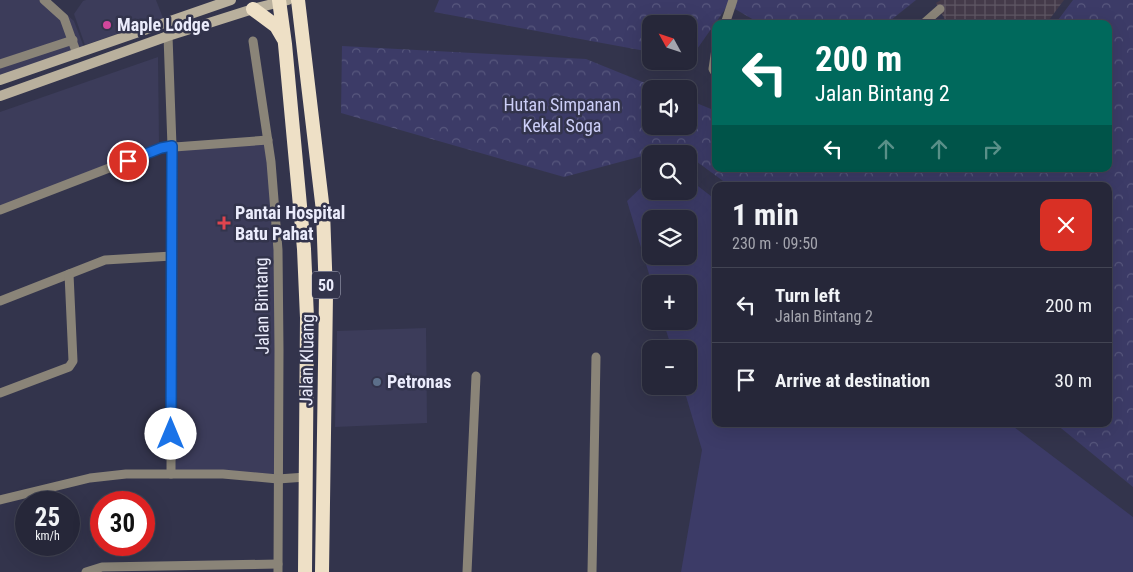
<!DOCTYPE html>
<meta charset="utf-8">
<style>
:root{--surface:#262739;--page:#2e2f41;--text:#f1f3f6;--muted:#a4a5ae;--line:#424453}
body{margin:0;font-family:"Roboto Condensed",sans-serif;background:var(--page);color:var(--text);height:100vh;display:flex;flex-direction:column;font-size:19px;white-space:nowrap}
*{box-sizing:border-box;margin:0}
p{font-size:16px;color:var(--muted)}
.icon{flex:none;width:28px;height:28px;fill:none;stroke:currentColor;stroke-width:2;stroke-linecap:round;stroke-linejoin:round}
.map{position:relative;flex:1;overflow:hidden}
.panel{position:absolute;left:712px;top:182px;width:400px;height:245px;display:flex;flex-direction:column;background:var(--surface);border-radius:10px;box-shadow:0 5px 20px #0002,0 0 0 1px var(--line)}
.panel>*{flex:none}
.guide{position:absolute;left:712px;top:20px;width:400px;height:152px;border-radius:10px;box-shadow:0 5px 20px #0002,0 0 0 1px var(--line);background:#00695c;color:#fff;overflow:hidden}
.needle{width:32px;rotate:310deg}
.tools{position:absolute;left:642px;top:15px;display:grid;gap:10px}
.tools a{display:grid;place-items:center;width:55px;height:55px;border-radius:10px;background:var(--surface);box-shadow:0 5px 20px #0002,0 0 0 1px var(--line);font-size:25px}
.speed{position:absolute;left:15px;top:491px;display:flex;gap:10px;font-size:25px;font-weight:700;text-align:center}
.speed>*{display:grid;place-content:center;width:65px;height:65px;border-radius:50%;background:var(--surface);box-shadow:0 5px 20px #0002,0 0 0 1px var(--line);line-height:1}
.speed small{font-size:12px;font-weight:400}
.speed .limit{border:8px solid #d22;background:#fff;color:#111}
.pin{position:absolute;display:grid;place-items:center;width:42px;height:42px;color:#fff;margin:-21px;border:2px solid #fff;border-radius:50%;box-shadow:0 1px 5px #0007}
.me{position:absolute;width:55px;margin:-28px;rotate:0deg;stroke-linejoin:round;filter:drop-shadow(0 0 4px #0008)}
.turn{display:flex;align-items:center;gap:18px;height:105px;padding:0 20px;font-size:22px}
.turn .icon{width:65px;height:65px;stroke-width:2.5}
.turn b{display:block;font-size:35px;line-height:42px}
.lanes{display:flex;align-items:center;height:48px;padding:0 20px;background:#0003;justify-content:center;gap:25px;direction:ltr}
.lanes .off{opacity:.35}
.round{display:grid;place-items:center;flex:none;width:52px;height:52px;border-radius:10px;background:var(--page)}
.head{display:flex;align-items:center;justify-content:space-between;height:85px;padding:0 20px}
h1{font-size:30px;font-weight:700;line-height:38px}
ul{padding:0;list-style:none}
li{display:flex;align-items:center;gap:15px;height:75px;padding:0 20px;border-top:1px solid var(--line)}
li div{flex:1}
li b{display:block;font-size:19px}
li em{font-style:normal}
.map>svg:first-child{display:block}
.built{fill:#3c3c5a}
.industrial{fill:url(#industrial-grid)}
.grass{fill:#3c3b67;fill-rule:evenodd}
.forest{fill:url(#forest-crowns)}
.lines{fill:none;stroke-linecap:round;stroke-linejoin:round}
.minor{stroke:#8a8478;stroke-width:9}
.secondary{stroke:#b9b09d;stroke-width:10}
.trunk{stroke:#eee0c6;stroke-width:14}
.route-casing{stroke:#114b97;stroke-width:12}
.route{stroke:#1a73e8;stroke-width:9}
.hotel-dot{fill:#d1479c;stroke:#33344c;stroke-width:2}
.health-dot{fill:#e0444e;stroke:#33344c;stroke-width:2}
.service-dot{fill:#5c6f8a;stroke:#33344c;stroke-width:2}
.labels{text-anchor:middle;stroke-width:5;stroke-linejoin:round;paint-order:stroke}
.shield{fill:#33344c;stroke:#b4b5c7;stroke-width:1}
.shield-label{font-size:16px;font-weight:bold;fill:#ebecfc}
.poi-label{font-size:18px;font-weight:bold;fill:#ebecfc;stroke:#33344c;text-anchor:start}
.park-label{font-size:18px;fill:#cccef7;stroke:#33344c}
.street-label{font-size:18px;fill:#ebecfc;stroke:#33344c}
</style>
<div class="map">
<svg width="1133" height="572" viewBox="0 0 1133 572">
<defs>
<pattern id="industrial-grid" width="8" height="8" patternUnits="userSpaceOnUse" patternTransform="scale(1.25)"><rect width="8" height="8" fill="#443a49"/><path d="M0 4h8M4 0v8" fill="none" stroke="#5f5764"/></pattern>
<pattern id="forest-crowns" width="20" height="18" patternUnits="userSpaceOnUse" patternTransform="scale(1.25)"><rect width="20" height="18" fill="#3c3b67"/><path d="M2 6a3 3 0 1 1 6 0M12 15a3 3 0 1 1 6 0" fill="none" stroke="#58587e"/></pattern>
</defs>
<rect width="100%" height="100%" fill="#33344c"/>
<g class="built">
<polygon points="0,0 50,0 74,21 85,50 0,79"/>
<polygon points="86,0 156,0 163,18 85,45 74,14 83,1"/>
<polygon points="158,57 159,144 0,207 0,112"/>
<polygon points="271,136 282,482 222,477 167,476 169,143"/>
<polygon points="426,328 427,423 335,427 337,331"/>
</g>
<polygon class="industrial" points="941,0 1064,0 1046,24 941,24 945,20 936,3"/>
<path class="grass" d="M651,178V191H689V179L716,200V424H1010L1133,517V572H681L702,450L683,386H689V349H672L663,321H689V284H652L627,201ZM651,219H689V256H651Z"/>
<g class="forest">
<polygon points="439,0 916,0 886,24 761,24 728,5 690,59 689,59 689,24 651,24 651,52 434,12"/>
<polygon points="1073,0 1133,0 1133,487 1056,424 1109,424 1109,186 730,186 689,156 689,154 685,154 676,147 564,177 341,113 342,46 586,59 660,89 651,89 651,126 689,126 689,100 716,111 716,169 1109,169 1109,24 1055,24"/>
</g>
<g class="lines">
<g class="minor">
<polyline points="44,0 64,18 77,54"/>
<polyline points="725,24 733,0"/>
<polyline points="923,24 940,9"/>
<polyline points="168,36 172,146 171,474"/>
<polyline points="253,41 271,162 278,250 279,350 278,572"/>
<polyline points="716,49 713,69 716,74"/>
<polyline points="0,64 73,40"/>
<polyline points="0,210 161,148 268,140"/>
<polyline points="0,301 105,260 172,256"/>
<polyline points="0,393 69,367 73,361 69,274"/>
<polyline points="0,500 90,478 126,474 223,474 278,479 306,477"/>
<polyline points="86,572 102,567 278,564"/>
<polyline points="467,572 476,376"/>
<polyline points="592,572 596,357"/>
</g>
<g class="secondary">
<polyline points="0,80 231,0"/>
<polyline points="0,96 168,36 253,9 288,0"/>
</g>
<g class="trunk">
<polyline points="279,0 285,44 304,249 307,318 305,572"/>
<polyline points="298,0 323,211 326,295 322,572"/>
<polyline points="253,9 276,26 283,38"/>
</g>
</g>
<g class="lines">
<defs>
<polyline id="route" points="128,161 161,148 172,146 171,434"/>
</defs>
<use href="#route" class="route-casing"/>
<use href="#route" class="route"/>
</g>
<circle class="hotel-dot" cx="107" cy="25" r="5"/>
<path class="health-dot" d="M221.5 215.5h5v5h5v5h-5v5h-5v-5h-5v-5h5z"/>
<circle class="service-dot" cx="377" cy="382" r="5"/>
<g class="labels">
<rect class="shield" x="312" y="271.5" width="28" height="27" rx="4"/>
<g class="shield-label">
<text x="326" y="291">50</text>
</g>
<g class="poi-label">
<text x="117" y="31">Maple Lodge</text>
<text x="235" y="219">Pantai Hospital<tspan x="235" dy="21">Batu Pahat</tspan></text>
<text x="387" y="388">Petronas</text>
</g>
<g class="park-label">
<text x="562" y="111">Hutan Simpanan<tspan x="562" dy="21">Kekal Soga</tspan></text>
</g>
<g class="street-label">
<text transform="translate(262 306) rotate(-91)" y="6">Jalan Bintang</text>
<text transform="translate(307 360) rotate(-89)" y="6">Jalan Kluang</text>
</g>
</g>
</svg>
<div class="tools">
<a><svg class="needle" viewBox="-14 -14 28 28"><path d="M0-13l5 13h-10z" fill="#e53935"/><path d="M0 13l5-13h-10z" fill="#a4a5ae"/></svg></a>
<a><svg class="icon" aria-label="sound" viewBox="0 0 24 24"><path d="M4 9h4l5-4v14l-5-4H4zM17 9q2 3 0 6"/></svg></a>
<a><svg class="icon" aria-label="search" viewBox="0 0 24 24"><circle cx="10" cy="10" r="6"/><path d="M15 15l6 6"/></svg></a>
<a><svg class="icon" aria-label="layers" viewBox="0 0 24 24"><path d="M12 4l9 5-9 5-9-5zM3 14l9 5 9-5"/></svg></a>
<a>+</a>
<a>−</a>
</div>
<div class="speed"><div>25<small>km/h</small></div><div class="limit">30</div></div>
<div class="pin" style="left:128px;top:161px;background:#d93025"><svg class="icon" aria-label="arrive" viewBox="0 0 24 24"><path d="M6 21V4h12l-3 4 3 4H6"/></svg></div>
<svg class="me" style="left:171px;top:434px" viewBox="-20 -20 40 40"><circle r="19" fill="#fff"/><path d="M0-13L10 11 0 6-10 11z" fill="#1a73e8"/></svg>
<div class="guide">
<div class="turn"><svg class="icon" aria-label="left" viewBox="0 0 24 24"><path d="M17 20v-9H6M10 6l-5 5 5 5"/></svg><div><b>200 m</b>Jalan Bintang 2</div></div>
<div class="lanes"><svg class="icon" aria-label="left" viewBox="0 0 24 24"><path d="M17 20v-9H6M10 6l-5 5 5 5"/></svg><svg class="icon off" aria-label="ahead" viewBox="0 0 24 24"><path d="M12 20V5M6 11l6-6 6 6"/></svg><svg class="icon off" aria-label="ahead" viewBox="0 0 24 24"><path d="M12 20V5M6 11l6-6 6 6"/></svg><svg class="icon off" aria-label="right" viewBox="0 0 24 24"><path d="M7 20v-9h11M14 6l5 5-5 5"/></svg></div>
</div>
<section class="panel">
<div class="head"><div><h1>1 min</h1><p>230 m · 09:50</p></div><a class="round" style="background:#d93025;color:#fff"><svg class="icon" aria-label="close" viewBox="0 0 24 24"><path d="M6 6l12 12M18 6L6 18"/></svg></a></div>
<ul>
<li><svg class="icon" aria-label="left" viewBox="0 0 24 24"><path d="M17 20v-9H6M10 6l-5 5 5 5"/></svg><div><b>Turn left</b><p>Jalan Bintang 2</p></div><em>200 m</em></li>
<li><svg class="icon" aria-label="arrive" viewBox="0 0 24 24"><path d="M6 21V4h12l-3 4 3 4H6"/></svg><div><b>Arrive at destination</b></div><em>30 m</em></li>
</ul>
</section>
</div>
